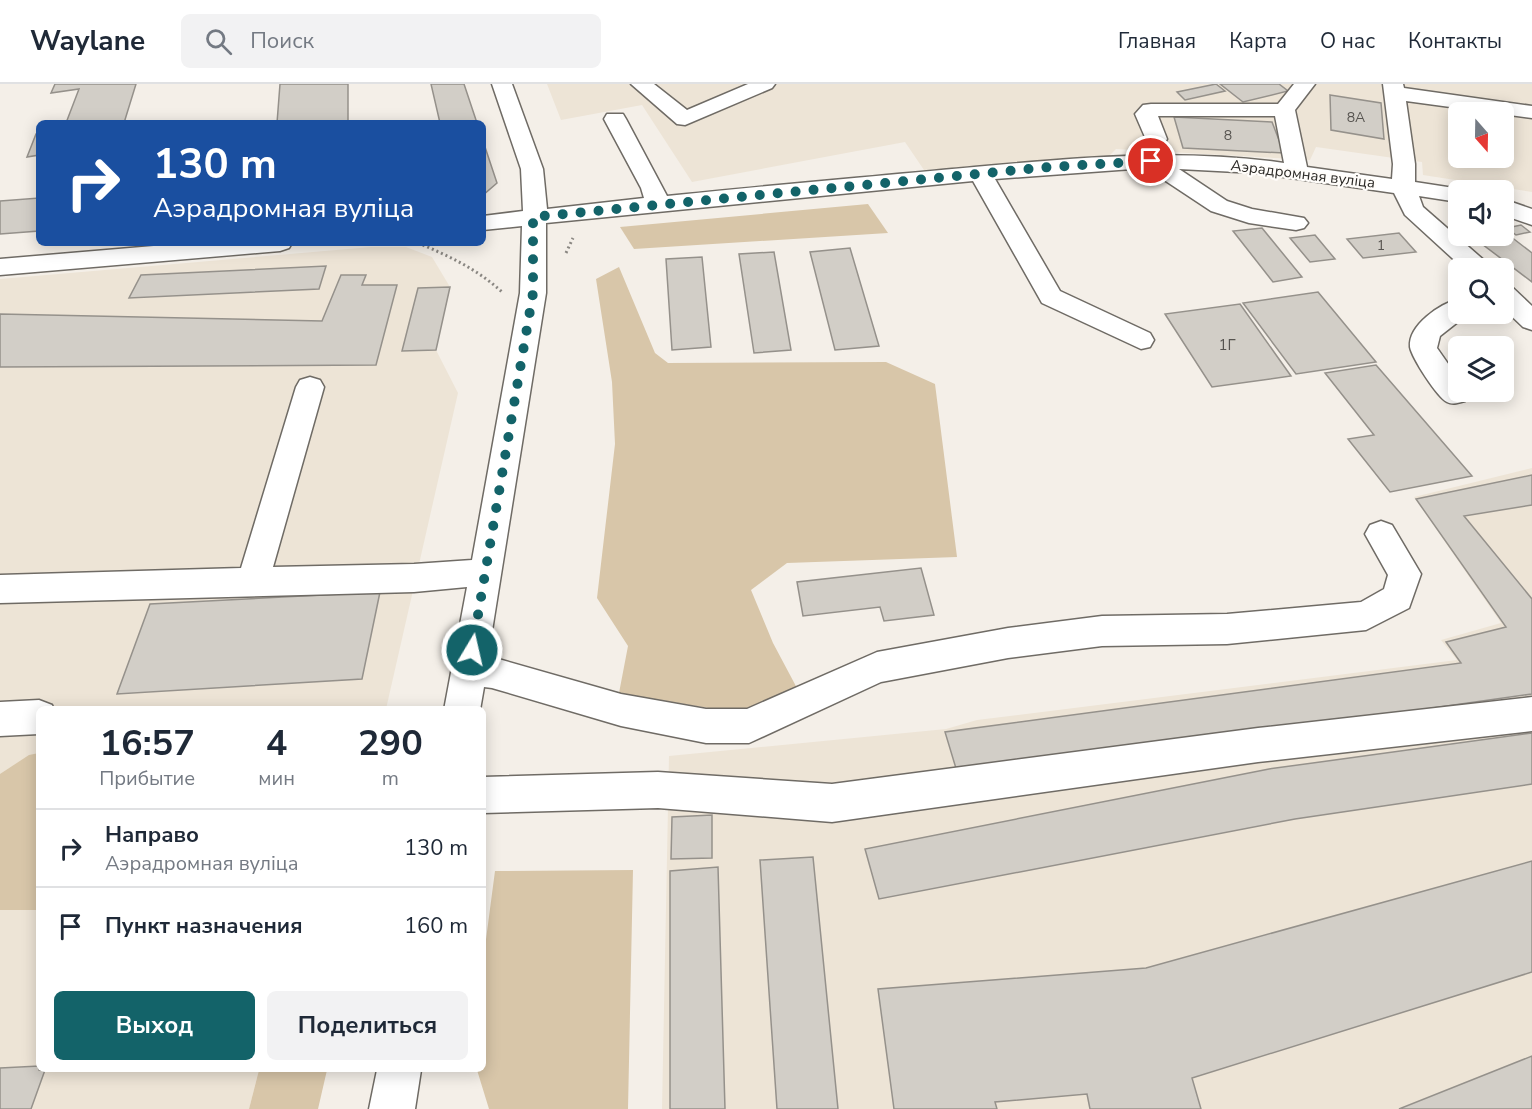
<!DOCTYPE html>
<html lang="ru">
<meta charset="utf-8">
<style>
:root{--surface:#fff;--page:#f2f2f3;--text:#1f2937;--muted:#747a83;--line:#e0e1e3;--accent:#136369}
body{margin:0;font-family:"Nunito Sans",sans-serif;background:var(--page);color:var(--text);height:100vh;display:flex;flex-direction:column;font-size:22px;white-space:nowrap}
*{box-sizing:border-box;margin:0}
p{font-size:20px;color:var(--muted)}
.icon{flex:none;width:33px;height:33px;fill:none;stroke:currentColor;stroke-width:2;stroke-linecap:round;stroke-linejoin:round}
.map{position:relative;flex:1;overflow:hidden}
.details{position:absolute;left:36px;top:622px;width:450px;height:366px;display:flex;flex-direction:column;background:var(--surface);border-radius:9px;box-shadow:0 3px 15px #0003}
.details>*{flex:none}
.top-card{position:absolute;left:36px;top:36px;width:450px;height:126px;border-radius:9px;box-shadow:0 3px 15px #0003;background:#1a4fa0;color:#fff;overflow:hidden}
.needle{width:39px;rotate:160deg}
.controls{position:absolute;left:1448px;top:18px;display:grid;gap:12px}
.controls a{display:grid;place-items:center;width:66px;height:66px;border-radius:9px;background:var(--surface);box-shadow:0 3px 15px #0003;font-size:30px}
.pin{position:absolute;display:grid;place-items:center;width:51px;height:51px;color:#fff;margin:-26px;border:3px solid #fff;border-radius:50%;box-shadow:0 2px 6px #0007}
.me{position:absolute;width:66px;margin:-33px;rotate:9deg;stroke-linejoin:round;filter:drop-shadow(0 0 4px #0008)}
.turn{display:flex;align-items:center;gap:21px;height:126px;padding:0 18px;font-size:27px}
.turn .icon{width:78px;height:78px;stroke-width:2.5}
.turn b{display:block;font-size:42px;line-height:51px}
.eta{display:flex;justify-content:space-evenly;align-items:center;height:102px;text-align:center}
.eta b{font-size:36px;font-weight:700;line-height:42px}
.primary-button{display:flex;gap:12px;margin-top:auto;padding:12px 18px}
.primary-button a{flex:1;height:69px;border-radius:9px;background:var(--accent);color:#fff;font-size:24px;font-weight:700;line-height:69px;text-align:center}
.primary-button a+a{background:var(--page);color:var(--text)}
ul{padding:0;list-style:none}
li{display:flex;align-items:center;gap:18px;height:78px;padding:0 18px;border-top:2px solid var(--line)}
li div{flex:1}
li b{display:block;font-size:22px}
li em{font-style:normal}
header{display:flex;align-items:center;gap:36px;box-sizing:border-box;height:84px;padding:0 30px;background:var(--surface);border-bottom:2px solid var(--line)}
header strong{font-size:28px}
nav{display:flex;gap:33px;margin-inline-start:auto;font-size:21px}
.search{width:420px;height:54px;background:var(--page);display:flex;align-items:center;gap:15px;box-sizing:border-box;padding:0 21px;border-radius:9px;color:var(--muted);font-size:22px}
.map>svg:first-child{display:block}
.built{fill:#ede4d6;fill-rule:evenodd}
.green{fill:#d8c6a9}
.building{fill:#d2cec7;stroke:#95918b;stroke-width:1.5}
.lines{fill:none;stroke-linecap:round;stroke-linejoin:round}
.minor-casing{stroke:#6f6b65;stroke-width:3}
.path{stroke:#8a8782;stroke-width:3;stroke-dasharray:2 3;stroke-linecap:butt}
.minor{fill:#fff;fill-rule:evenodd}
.route{stroke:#136369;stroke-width:10;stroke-dasharray:0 18}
.labels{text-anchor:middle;stroke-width:4.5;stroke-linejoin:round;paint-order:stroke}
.far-number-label{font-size:14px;fill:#56534f}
.far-street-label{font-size:15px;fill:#2c2a27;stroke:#fffdfa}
.number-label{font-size:15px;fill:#56534f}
</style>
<header>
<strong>Waylane</strong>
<div class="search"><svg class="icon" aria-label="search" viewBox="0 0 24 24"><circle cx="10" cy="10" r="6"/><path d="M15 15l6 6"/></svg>Поиск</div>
<nav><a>Главная</a><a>Карта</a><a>О нас</a><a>Контакты</a></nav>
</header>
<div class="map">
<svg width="1532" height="1025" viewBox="0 0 1532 1025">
<rect width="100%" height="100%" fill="#f4efe8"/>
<g class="built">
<path d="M547,0H1532V108L1423,91L1422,78L1316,63L1310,76L1116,65L1108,73L924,86L905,58L692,98L642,21L561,36ZM1458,28H1503V74H1458Z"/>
<polygon points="371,163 406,163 432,173 450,203 436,266 458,309 386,625 39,626 39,986 259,986 249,1025 0,1025 0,195"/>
<polygon points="1532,384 1532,1025 662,1025 669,672 946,645 977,636 1457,576 1441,556 1501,539 1414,413"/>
</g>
<g class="green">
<polygon points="868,120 888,149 634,165 620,143"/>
<polygon points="619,183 655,269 668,279 886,278 935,300 957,473 787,479 751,506 773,559 798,606 738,629 619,609 628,562 597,514 615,360 612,298 596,195"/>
<polygon points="39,669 39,826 0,826 0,690 29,671"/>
<polygon points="633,786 628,1025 489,1025 477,986 483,986 483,878 495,787"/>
<polygon points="259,986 327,986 318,1025 249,1025"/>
</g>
<g class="building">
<polygon points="55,0 136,0 124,39 66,39 79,5 51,9"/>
<polygon points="280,0 348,0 348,39 277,39"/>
<polygon points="431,0 464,0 477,39 440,39"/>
<polygon points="1216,0 1225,7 1185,16 1177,8"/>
<polygon points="1220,0 1279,0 1288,7 1243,18"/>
<polygon points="1330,11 1381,19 1384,55 1331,46"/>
<polygon points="1174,33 1272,38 1284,69 1183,64"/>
<polygon points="36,50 39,50 39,71 27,73"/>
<polygon points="483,57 497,99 483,111"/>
<polygon points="39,114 39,147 0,150 0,117"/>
<polygon points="1521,141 1530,148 1516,151 1507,144"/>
<polygon points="1262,144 1302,193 1273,198 1233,147"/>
<polygon points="1399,149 1416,168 1363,174 1347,155"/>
<polygon points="1315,151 1335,175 1310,178 1290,154"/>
<polygon points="1510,152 1532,169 1532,198 1482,160"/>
<polygon points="850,164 879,262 835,266 810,168"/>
<polygon points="774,168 791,266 754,269 739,170"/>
<polygon points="702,173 711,263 672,266 666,175"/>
<polygon points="326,182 319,205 129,214 141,191"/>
<polygon points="341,191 366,191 362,201 397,201 376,281 0,283 0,230 322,237"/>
<polygon points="450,203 436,266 402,267 418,204"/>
<polygon points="1318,208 1376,278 1296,290 1243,219"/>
<polygon points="1240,220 1291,292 1212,303 1165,230"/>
<polygon points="1376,281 1472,392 1390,408 1348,355 1374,351 1325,289"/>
<polygon points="1532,391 1532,421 1464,432 1532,515 1532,610 958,691 945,648 1461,579 1446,558 1506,543 1416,415"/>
<polygon points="921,484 934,531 884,537 880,523 803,532 797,498"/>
<polygon points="380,508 362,595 117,610 150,520"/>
<polygon points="1532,649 1532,700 1295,735 879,815 865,765 1269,685"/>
<polygon points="712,731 712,774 671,775 672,733"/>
<polygon points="813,773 838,1025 777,1025 760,776"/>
<polygon points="1532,777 1532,888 1192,994 1201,1025 1090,1025 1087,1010 995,1018 997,1025 894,1025 878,905 1146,884"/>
<polygon points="718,783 725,1025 670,1025 670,787"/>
<polygon points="1532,972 1532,1025 1399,1025"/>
<polygon points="39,982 39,986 45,986 31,1025 0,1025 0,984"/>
</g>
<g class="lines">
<defs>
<g id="minor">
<path d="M492,0H512L543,85L547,125L644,114L641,104L604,35L607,30H623L626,35L667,112C762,102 857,94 952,85C1063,75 1174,63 1284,79L1275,32H1158L1167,55L1164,60H1148L1135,30L1143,21L1151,20H1278L1294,0H1315L1295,26L1307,83L1392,95L1393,80L1383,0H1403L1404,4L1532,22V34L1406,17L1415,80V98L1467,106H1458V118L1419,112L1423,123L1486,178L1489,184H1463L1405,131L1394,109L1256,89L1179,85L1227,117L1252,125L1304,134L1308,139L1304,144L1296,146L1249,139L1211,127L1146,84L995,95L1060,207L1150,249L1154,256L1150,263L1141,265L1042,219L973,97L546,139V209L488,572L621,610L706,625H747L877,568L1008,544L1102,532L1227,530L1361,518L1384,505L1388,491L1365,450L1370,441L1381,437L1392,441L1421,490L1409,524L1366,546L1227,560L1102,562L1008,574L881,598L749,659H706L621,642L492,604L484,603L480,626H444L467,503L414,508L0,519V491L241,484L296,303L300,296L310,293L320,296L324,303L273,483L414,480L472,476L520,209L522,142L483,146V132L523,127L521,85Z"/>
<polygon points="631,0 654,0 687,26 748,0 775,0 772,4 685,41 677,40"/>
<polygon points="1503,115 1532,125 1532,141 1503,131"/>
<polygon points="189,159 292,159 289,164 280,167 0,191 0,175"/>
<polygon points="1503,201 1512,203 1532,222 1532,246 1523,243 1503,224"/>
<path d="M1458,215V230H1468L1440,252L1437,264L1458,294V308H1468L1469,310L1465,317C1458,319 1453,321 1447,318C1437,313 1412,274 1410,263C1408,241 1440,220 1458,215Z"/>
<polygon points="1532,613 1532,647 1258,678 832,738 658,724 483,729 483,693 658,688 832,700 1258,644"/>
<polygon points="39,616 52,621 54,626 39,626 39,650 0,652 0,618"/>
<polygon points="377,986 421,986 415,1025 369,1025"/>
</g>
</defs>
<use href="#minor" class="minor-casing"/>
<g class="path">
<path d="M418,159C449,172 477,185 502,208"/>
<polyline points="566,169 573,154"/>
</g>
<use href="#minor" class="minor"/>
</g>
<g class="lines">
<polyline class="route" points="472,566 533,209 533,133 1050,83 1151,77"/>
</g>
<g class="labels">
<g class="far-number-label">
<text x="1356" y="38">8А</text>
<text x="1228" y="56">8</text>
<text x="1381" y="166">1</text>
</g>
<g class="far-street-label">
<text transform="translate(1303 90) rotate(7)" y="5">Аэрадромная вуліца</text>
</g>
<g class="number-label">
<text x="1227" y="266">1Г</text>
</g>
</g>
</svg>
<div class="controls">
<a><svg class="needle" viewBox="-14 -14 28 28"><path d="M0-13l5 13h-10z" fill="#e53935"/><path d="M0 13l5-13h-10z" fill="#747a83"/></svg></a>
<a><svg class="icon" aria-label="sound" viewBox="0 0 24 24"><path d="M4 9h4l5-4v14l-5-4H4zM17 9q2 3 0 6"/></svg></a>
<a><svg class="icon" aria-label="search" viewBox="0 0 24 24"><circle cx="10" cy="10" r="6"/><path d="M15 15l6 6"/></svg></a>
<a><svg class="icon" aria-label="layers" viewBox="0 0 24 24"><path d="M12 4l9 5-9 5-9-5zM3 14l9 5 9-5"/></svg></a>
</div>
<div class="pin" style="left:1151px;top:77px;background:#d93025"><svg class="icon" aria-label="arrive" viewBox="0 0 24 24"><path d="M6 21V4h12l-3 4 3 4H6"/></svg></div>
<svg class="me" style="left:472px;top:566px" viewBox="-20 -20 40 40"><circle r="17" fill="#136369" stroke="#fff" stroke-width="3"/><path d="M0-11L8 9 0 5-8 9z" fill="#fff"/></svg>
<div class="top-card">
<div class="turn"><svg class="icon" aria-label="right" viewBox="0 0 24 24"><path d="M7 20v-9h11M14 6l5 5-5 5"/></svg><div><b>130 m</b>Аэрадромная вуліца</div></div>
</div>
<section class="details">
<div class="eta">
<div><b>16:57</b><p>Прибытие</p></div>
<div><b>4</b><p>мин</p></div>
<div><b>290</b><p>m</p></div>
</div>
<ul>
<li><svg class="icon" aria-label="right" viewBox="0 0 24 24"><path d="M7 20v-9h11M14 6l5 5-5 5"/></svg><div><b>Направо</b><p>Аэрадромная вуліца</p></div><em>130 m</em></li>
<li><svg class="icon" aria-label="arrive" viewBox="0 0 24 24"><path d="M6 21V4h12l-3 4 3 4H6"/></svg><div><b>Пункт назначения</b></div><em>160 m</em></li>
</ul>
<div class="primary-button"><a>Выход</a><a>Поделиться</a></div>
</section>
</div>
